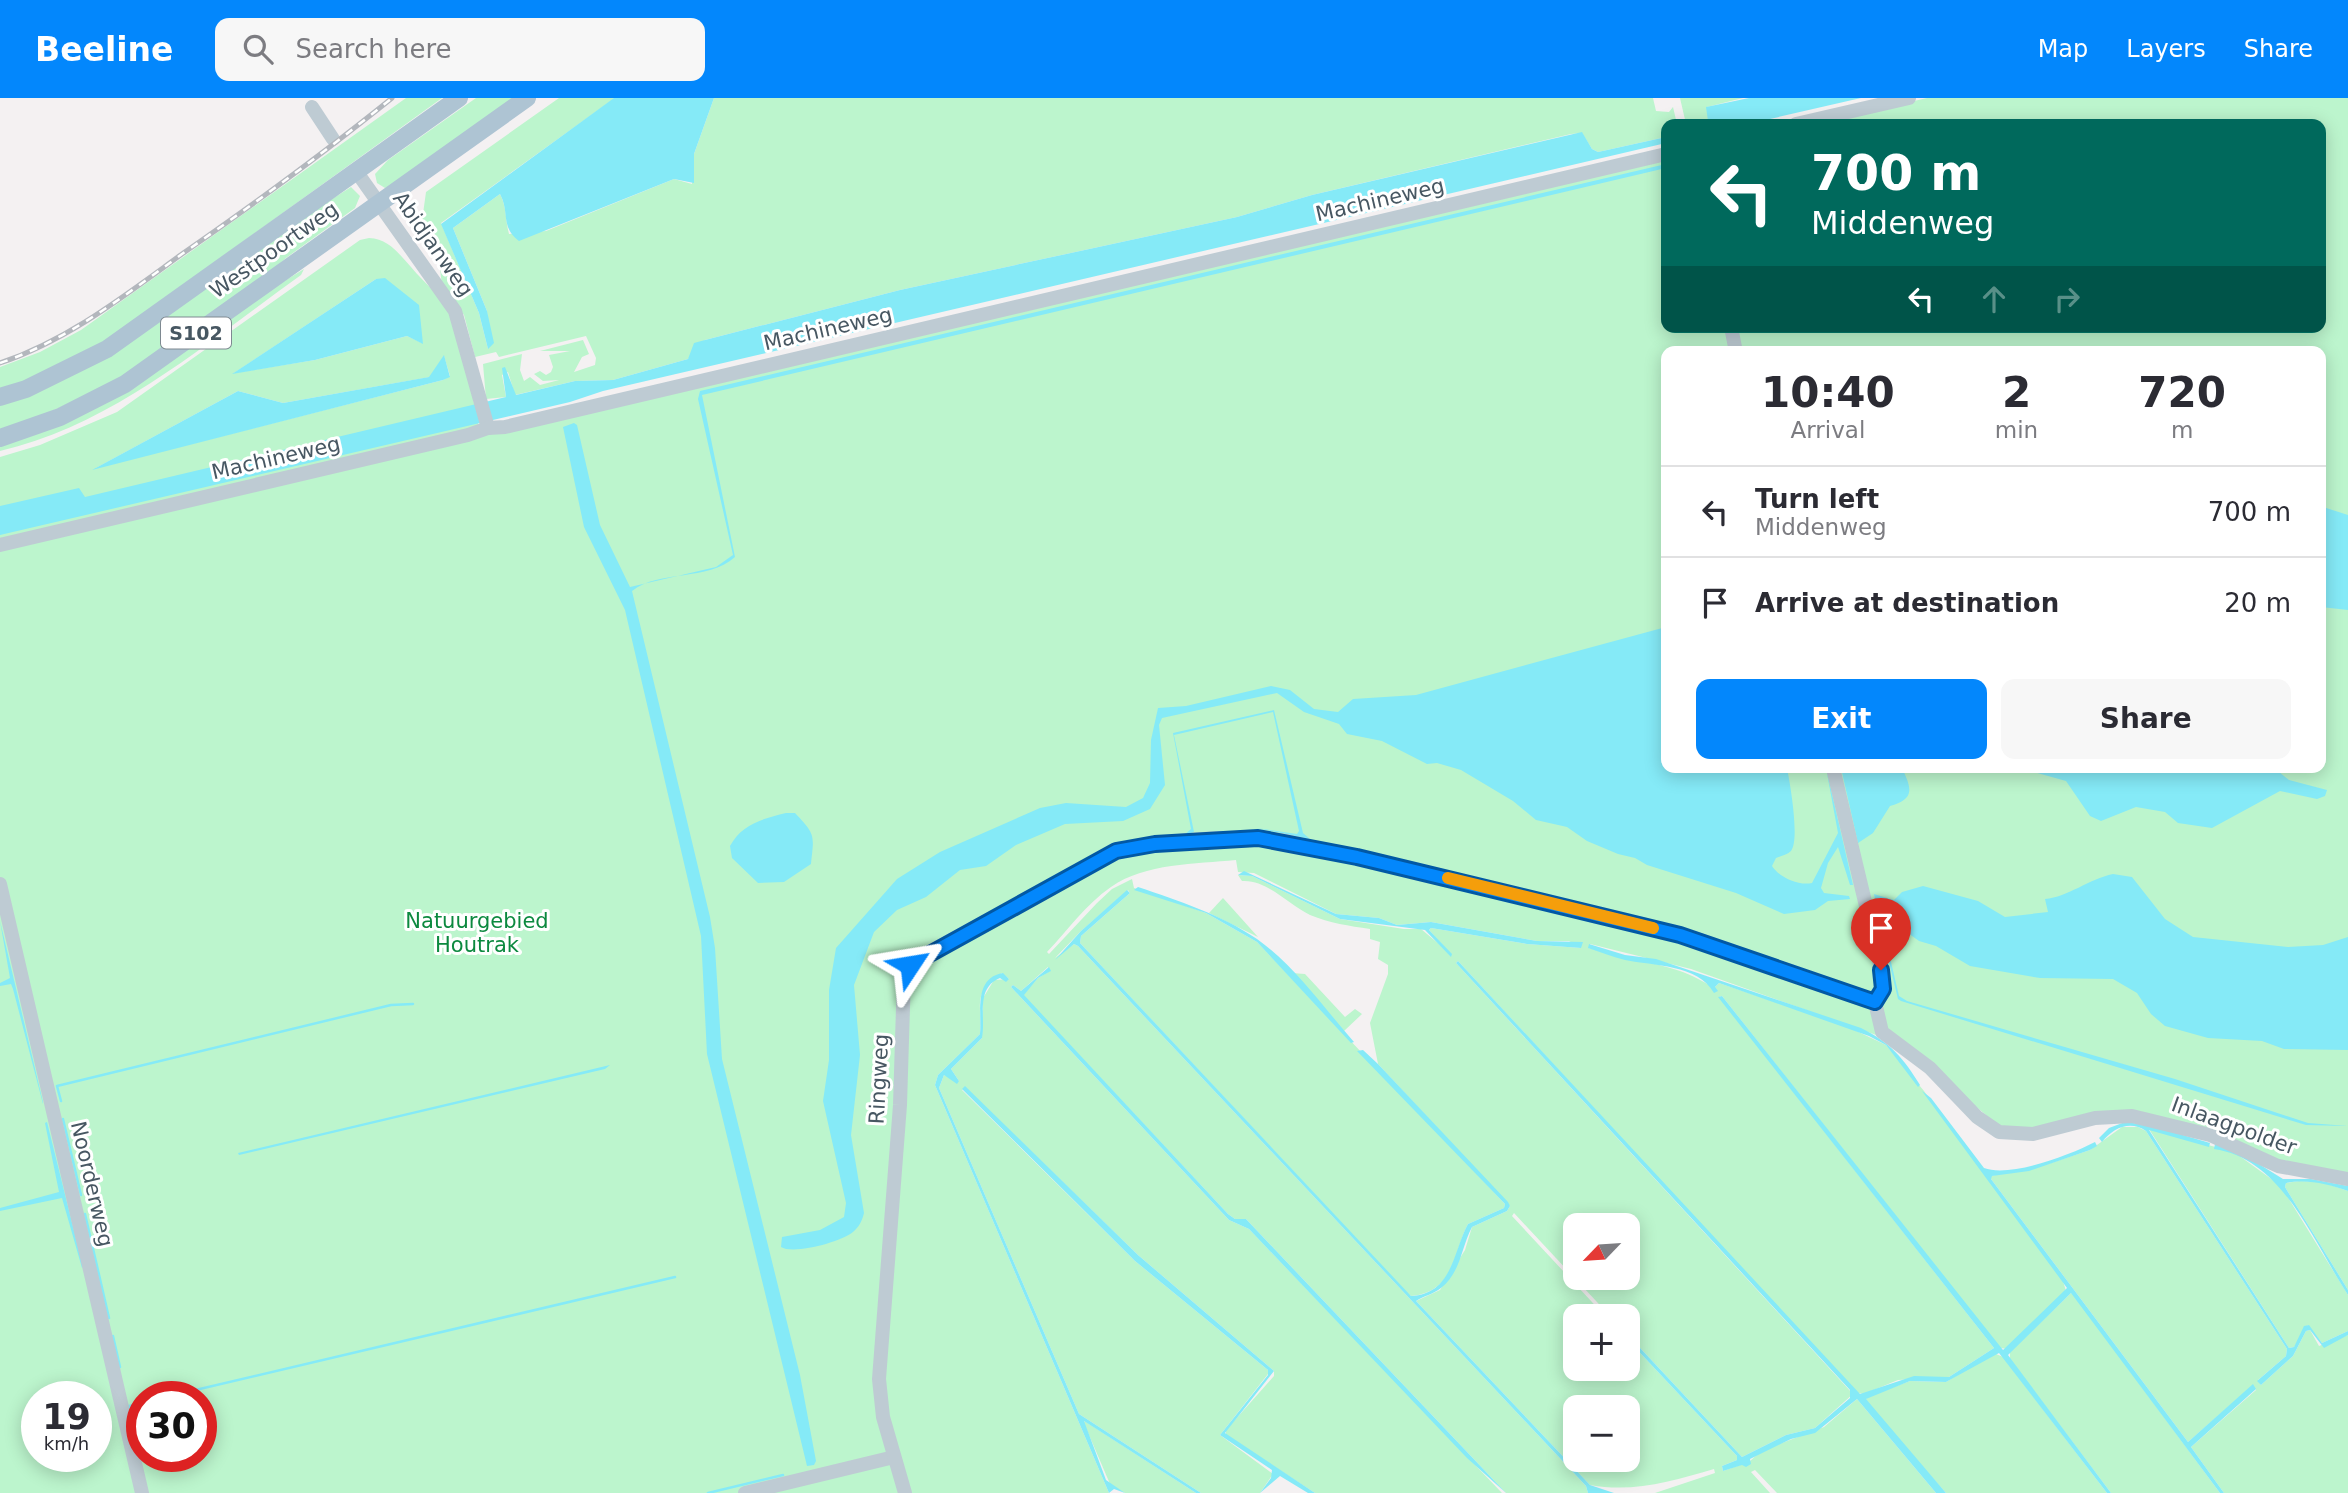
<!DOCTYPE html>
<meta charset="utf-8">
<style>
:root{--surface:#fff;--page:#f7f7f7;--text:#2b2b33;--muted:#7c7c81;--line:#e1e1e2;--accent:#0387fc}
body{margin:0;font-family:"DejaVu Sans",sans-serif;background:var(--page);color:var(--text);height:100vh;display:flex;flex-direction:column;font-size:26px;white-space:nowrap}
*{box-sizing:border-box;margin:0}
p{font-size:23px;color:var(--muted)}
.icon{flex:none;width:38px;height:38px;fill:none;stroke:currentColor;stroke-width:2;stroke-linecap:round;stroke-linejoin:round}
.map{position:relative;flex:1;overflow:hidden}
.details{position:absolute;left:1661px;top:248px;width:665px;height:427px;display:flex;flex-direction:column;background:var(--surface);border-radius:14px;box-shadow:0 4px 18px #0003}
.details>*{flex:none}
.banner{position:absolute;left:1661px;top:21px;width:665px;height:214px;border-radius:14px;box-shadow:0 4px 18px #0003;background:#00695c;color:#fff;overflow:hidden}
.needle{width:46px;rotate:245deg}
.fabs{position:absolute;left:1563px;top:1115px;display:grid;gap:14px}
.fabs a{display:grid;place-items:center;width:77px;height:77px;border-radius:14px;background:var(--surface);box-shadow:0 4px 18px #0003;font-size:35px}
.speed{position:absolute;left:21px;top:1283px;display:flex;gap:14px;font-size:35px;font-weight:700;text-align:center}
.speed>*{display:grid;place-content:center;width:91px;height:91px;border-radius:50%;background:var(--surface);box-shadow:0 4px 18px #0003;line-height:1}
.speed small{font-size:18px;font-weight:400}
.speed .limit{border:10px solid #d22;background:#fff;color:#111}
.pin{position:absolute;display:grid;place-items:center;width:60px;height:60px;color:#fff;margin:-72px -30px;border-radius:50% 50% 50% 0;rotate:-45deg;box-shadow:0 0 7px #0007}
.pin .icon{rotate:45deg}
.me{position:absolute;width:77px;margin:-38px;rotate:57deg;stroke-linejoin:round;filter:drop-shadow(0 0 5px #0008)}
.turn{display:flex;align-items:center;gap:24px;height:147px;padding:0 35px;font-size:32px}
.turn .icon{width:91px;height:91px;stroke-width:2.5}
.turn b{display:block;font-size:49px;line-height:60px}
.lanes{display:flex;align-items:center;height:66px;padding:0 35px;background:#0003;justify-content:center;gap:35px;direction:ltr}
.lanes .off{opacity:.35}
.eta{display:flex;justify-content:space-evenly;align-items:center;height:119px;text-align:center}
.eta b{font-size:42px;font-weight:600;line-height:49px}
.action{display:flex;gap:14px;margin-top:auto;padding:14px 35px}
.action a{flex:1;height:80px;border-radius:14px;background:var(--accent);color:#fff;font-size:28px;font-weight:600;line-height:80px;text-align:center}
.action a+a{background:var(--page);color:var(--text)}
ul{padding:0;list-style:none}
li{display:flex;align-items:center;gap:21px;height:91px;padding:0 35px;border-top:2px solid var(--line)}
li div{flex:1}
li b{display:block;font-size:26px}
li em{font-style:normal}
header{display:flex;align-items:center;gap:42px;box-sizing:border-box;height:98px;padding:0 35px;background:var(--accent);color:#fff}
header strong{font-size:33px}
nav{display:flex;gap:38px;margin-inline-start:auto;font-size:24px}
.search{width:490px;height:63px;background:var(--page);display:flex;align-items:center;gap:18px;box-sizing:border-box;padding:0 24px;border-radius:14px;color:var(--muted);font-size:26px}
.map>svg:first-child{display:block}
.green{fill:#bcf5cd;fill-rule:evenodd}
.water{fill:#85eaf7}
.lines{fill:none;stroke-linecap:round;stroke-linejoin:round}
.stream{stroke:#85eaf7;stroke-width:2.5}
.minor{stroke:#becbd3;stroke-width:14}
.major{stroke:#aec4d3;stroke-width:18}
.rail-casing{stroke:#b3b7bd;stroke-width:5}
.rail{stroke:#fff;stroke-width:2.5;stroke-dasharray:8;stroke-linecap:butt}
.route-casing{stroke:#0258a4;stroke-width:18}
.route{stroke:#0387fc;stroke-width:12}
.slow{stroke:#f59e0b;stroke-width:12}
.labels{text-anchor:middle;stroke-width:6;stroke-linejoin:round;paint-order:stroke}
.shield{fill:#fff;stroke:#7e8991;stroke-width:2}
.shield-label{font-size:19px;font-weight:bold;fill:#475762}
.street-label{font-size:21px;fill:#475762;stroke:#fff}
.park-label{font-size:21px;fill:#0c893f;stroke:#fff}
</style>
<header>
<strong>Beeline</strong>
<div class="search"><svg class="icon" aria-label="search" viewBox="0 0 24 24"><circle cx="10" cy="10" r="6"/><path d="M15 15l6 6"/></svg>Search here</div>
<nav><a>Map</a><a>Layers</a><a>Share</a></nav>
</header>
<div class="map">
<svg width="2348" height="1395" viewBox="0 0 2348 1395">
<rect width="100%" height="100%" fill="#f4f1f2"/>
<g class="green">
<polygon points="406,0 442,0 93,252 0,296 0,269 40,254 81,232"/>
<polygon points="476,0 518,0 394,87 385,90 377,85 375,76 388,62"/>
<path d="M559,0H615L441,125L479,215L488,251L487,213L453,130L500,96C507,110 505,121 509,136L546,133L674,81L692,86L694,56L714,0H1653L1656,13L1669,14L1673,9L1677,26H1666V39L1598,54L1592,51L1582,35L1571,36L1312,97L1237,119L900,192L705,242L688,261L613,282L575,283L515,297L508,274L502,277L506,299L486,301L483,266L522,256L520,272L524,283L530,279L540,287L559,282L543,283L534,276L540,273L546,277L551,274L553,269L549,257L570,253H540L583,242L589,256L582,259L574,274L595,267L596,260L586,238L499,259L496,254L475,259L464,217L442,187L440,171L424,135L422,123L426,94Z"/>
<polygon points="1680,0 1743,0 1707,9 1709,23 1686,26"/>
<polygon points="1927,0 2348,0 2348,1077 2288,1066 2142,1016 2039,1032 2004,1032 1891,938 1880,919 1883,900 1836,670 2320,670 2320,254 1740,254 1734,229 2320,229 2320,26 1814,26"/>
<path d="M1666,60V229H1728L1734,254H1666V670H1830L1880,880L1879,938L1691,871L1590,846L1589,850C1619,859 1650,863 1680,873C1693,877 1704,885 1715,889L1719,885L1848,929L1886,947L1924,993L2063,1183L2066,1193L2008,1251L2000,1250L1722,898L1719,899L1994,1250L1949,1279L1898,1282L1864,1296L1857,1295L1458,863L1456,865L1853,1296L1815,1330L1786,1337L1742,1359L1628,1237V1218H1610L1514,1115L1512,1118L1605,1218H1575V1270H1628V1242L1737,1358V1362L1722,1368L1723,1373L1749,1364L1761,1353L1824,1329L1857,1301L1936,1395H1777L1755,1372L1751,1374L1770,1395H1655L1715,1375L1714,1371C1673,1383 1633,1395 1590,1387L1416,1203L1440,1192L1465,1152L1472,1129L1507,1113L1510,1108L1378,966L1370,925L1388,876V867L1378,861L1380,844L1370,841V831C1349,828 1330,825 1310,817C1288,806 1266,781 1242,783L1238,777L1252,778L1340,821L1404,831H1421L1451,856L1429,832L1431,830L1527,846L1581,850L1569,843H1537L1431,824L1397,827L1379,820L1336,816L1254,775L1238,774L1236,762C1196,766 1145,765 1111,789C1086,806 1067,833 1047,854L1049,856L1097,805L1112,791L1132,781L1134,790L1206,815L1257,844L1505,1106L1504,1110L1468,1126C1453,1154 1455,1194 1411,1198L1406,1194L1080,845L1081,838L1130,795L1128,792L1081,833L1055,860L1074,846L1078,848L1586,1388L1588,1395H1506L1246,1121H1235L1228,1116L1023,897L1038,880L1050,873L1048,869L1021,893L1013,887L1011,889L1229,1122L1249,1131L1502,1395H1315L1226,1337V1332L1274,1278V1273L1138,1157L965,989L962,992L1135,1163L1268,1272V1276L1220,1337L1273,1376L1260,1395H1201L1079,1316L939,990L944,977L959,983L951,971L982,940L983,900L994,882L1009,881L1002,875C972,895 982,905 980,936L938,977L935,987L1109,1395H0V451ZM1575,1127H1628V1180H1575ZM37,1298H96V1358H37ZM142,1298H201V1358H142ZM1575,1309H1628V1362H1575Z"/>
<polygon points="351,89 360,98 355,110 286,160 251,191 115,286 0,335 0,304 27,295"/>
<path d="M369,140C389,141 398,155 411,169C425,186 442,198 452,218C465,243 472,300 479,329L0,444V359L40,347L117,314L360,142ZM376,181L422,245L407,238L315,262L234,275ZM444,258L450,278L443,282L96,370L238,293L283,305L430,279Z"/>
<path d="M304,171L301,177C207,244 115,326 0,353V345L36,335Z"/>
<polygon points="1223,800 1258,839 1209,815"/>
<polygon points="1292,875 1305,876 1345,919 1355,911 1362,916 1344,933"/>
<polygon points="2122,1029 2138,1029 2146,1033 2287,1251 2286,1258 2258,1282 2261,1287 2293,1258 2306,1233 2310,1232 2319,1248 2348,1237 2348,1395 2224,1395 2191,1349 2256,1292 2253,1287 2188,1344 1991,1081 1991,1078 2051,1065 2090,1052"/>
<polygon points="2149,1031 2234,1054 2281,1088 2348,1197 2348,1233 2322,1245 2308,1227 2294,1249 2289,1250"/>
<polygon points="2299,1083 2322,1084 2348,1093 2348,1192 2285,1089 2286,1085"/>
<polygon points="2071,1195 2073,1196 2220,1395 2111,1395 2010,1261 2010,1254"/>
<polygon points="1994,1255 2003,1259 2107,1395 1946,1395 1865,1304 1867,1299 1910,1283 1946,1284"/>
<polygon points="1083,1323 1086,1324 1196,1395 1125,1395 1110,1386"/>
</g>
<g class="water">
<path d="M614,0H714L694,56V85L674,81L519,143C500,129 510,114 500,96L453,130L487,213L494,245L488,251L479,215L441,126Z"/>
<polygon points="1749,0 1861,0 1748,26 1695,26 1708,23 1706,9"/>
<polygon points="1582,34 1592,51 1598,54 1666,39 1666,45 603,293 570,304 0,437 0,408 79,390 85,399 506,299 502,270 505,269 516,297 575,283 613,282 688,261 694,245 705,242 900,192 1237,119 1312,97"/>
<path d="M1666,66V70L702,297L735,459C707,484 660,471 632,493L710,819L715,850L722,961L800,1277L816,1363L814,1367L807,1368L707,956L701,838L625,512L584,429L563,329L574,325L577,327L600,427L630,489L716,469L733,457L698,301L700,293Z"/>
<polygon points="385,180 419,207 423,246 407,238 315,262 232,276 376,181"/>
<polygon points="444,257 450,279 443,282 92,372 238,293 283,305 429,279"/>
<polygon points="2320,408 2348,417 2348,512 2321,509"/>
<path d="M1666,529V670H1787C1790,685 1800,742 1791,753C1787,757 1781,758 1776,760L1772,768C1779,779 1798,788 1812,785L1838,735L1826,670L1853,787H1850L1838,749L1828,765L1821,790L1824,795L1849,798L1850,801L1828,803L1815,812L1784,816L1736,795L1647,767L1635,760L1618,756L1587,743L1567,729L1536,722L1513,703L1461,672L1437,665L1427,666L1382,643L1347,636L1339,626L1304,614L1277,595L1162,620L1159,627L1165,687L1150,711L1123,723L1065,726L1016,747L986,768L960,772L926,799L897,812L874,834L854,887L860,957L851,1037L864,1115C862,1123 859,1129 853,1134C841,1144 793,1157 781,1149L782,1139L820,1132L844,1119L846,1105L823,1003L829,962V892L836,850L897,781L940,754L1040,710L1066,705L1126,709L1143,700L1150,685L1151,642L1158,610L1186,608L1271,588L1290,592L1314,611L1338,614L1353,601L1416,597Z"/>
<polygon points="1274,612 1303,735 1310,741 1256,730 1297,736 1299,733 1273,614 1174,637 1194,734 1183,738 1191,731 1173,635"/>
<path d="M1841,670H1902C1912,691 1915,701 1890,708L1873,735L1858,745Z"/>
<polygon points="2019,670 2274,670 2289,682 2327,692 2325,698 2317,701 2280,693 2212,730 2178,725 2165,714 2136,709 2101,723 2090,718 2066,683"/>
<path d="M786,715H795C816,737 814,737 811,766L784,784L758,785L732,760L730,748C742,726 762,721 786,715Z"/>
<polygon points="1244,773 1336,816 1379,820 1397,827 1431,824 1537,843 1583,844 1581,850 1527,846 1431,830 1429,832 1452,856 1451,859 1425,832 1340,821 1252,778 1238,777"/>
<path d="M2113,776L2132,779L2165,821L2193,839L2288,849L2323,847L2348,839V952L2284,951L2262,943L2208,940L2165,928L2151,916L2137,895L2113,881L2040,880L1970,868L1936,848L1919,843L1908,835L1902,818L1875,801L1874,796L1894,802L1902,794L1923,788L1978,803L2005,819L2048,814L2045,801C2068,799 2089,781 2113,776Z"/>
<path d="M1138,789C1179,803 1220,816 1257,841C1294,867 1324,910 1354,944L1351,945L1257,844L1206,815L1134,792Z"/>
<path d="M1127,792L1130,795L1081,838L1080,845L1411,1198C1453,1196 1453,1153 1468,1126L1504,1110L1505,1106L1357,953L1363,952L1378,966L1508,1104L1510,1108L1507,1113L1472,1129C1461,1150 1461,1174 1441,1190C1434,1196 1423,1198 1416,1203L1590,1387L1614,1395H1588L1586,1388L1078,848L1074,846L1055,862L1081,833Z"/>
<polygon points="1876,810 1879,813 1899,898 1907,903 2175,981 2308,1025 2348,1028 2306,1027 1901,903 1898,901"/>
<polygon points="0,823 43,1004 43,1006 13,891 11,886 0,888 0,885 10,880"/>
<path d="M1589,846L1625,857L1656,861L1861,930C1890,944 1904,961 1920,987L1918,989L1886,947L1869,938L1719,885L1715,889L1718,893L1714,895C1698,866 1653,868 1625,862C1613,859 1601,854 1588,850Z"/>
<path d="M1458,863L1860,1296L1914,1278L1949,1279L1994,1250L1718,899L1722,898L2003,1252L2067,1190L1922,993L1931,1000L1984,1070C2010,1080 2070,1057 2095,1044L2097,1048L2090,1052L2029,1073L1992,1078L1991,1081L2188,1344L2253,1286L2256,1291L2191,1349L2224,1395H2220L2071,1195L2008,1257L2111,1395H2107L1999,1255L1946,1284L1910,1283L1866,1301L1946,1395H1936L1857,1301L1815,1335L1791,1341L1750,1361L1751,1366L1746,1369L1742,1367L1723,1373L1722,1368L1737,1362V1358L1628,1242V1237L1742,1359L1786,1337L1815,1330L1850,1300V1292L1456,865Z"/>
<polygon points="1049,869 1051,873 1038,880 1024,897 1228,1116 1235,1121 1246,1121 1506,1395 1467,1360 1249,1131 1229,1122 1011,889 1013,887 1021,893"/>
<path d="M1003,875L1009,881L1006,884L1000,880C975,890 986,919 982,940L951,971L959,983L957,986L944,977L939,990L1079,1316L1201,1395H1196L1084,1323L1106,1382L1125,1395L1114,1391L1109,1395L935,987L938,977L980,936C982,915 973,880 1003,875Z"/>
<polygon points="610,967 605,971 239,1057 238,1055"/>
<polygon points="965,988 1138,1157 1274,1273 1225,1335 1315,1395 1308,1395 1280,1378 1260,1395 1271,1380 1272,1372 1220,1337 1268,1277 1268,1272 1135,1163 962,991"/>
<polygon points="47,1024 83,1169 82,1170 62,1100 0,1113 0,1110 59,1094 45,1025"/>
<path d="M2125,1024L2149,1027L2210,1045L2209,1049L2149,1032L2289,1250L2294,1249L2304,1228L2309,1227L2322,1245L2348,1233V1237L2324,1250L2310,1232L2306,1233L2293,1258L2261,1287L2257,1283L2286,1258L2287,1251L2146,1033C2130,1022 2113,1030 2102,1044L2099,1040L2109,1030Z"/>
<path d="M2215,1046L2246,1058L2283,1081H2311L2348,1088V1093C2327,1086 2308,1081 2286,1085L2285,1089L2348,1192V1197C2313,1144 2283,1061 2214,1051Z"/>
</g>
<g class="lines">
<g class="stream">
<polyline points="61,1003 57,988 391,907 413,906"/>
<polyline points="63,1021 81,1097"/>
<polyline points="85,1116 109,1220"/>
<polyline points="113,1238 120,1269"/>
<polyline points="170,1298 675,1179"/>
<polyline points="138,1344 129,1308 142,1305"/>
<polyline points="708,1395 783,1377"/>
</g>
<g class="minor">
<polyline points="312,9 333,41"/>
<polyline points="1796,26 1909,0"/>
<polyline points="356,73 455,213 488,330"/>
<polyline points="1731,229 1736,254"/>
<polyline points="0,447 468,337 488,330 505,329 1666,56"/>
<polyline points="1833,670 1883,879 1883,891 1875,904"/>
<polyline points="0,786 142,1395"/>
<polyline points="1875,904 1882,934 1930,970 1977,1019 1999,1034 2033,1036 2095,1020 2132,1018 2210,1037 2278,1068 2348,1081"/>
<polyline points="745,1395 894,1359"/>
<path d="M905,1395L883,1319L879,1281L900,1007L904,877L922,858L1105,759C1143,741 1244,736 1286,743L1700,842L1875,904"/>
</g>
<g class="major">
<polyline points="0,299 26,291 107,251 459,0"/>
<polyline points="0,340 60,319 125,286 527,0"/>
</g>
<defs>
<path id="rail" d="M0,265C68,242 124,198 182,156C254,106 324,55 392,0"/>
</defs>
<use href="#rail" class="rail-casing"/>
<use href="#rail" class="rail"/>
</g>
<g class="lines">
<defs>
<polyline id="route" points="910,867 1116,753 1155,746 1258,740 1357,759 1680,837 1875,904 1883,891 1881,872"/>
</defs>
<use href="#route" class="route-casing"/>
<use href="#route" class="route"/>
<polyline class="slow" points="1448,780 1653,830"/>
</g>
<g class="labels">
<rect class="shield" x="161" y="219.5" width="70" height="31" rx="5"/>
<g class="shield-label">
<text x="196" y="242">S102</text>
</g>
<g class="street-label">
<text transform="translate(1380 102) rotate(-13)" y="7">Machineweg</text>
<text transform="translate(433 146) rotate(55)" y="7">Abidjanweg</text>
<text transform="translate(274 152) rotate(-35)" y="7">Westpoortweg</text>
<text transform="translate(828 231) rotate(-13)" y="7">Machineweg</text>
<text transform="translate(276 360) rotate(-13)" y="7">Machineweg</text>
<text transform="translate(879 981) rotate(-87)" y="7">Ringweg</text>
<text transform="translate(2234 1028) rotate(20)" y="7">Inlaagpolder</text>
<text transform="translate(92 1086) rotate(77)" y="7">Noorderweg</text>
</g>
<g class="park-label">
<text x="477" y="830">Natuurgebied<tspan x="477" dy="24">Houtrak</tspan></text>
</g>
</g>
</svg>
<div class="fabs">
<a><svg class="needle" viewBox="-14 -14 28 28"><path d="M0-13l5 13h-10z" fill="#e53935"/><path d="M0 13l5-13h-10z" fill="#7c7c81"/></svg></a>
<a>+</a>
<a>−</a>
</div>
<div class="speed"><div>19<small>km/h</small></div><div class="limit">30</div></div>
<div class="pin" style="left:1881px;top:872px;background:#d93025"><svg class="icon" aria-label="arrive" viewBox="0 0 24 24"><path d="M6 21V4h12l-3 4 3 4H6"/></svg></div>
<svg class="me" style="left:910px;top:867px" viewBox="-20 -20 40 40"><path d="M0-17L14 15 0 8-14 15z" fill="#0387fc" stroke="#fff" stroke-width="4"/></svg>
<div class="banner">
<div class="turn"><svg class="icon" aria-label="left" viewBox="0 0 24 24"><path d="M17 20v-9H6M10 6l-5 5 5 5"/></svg><div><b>700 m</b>Middenweg</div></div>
<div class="lanes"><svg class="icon" aria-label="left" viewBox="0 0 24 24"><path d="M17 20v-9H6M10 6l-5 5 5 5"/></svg><svg class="icon off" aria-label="ahead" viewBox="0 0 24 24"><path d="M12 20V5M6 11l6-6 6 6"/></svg><svg class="icon off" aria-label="right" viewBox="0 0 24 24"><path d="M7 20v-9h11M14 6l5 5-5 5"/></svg></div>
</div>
<section class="details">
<div class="eta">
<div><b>10:40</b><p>Arrival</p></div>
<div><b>2</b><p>min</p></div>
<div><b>720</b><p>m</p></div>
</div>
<ul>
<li><svg class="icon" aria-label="left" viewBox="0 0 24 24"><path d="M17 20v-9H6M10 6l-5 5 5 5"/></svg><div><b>Turn left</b><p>Middenweg</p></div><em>700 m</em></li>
<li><svg class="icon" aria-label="arrive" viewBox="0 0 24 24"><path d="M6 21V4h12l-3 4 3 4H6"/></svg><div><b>Arrive at destination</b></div><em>20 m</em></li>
</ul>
<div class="action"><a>Exit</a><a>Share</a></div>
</section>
</div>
